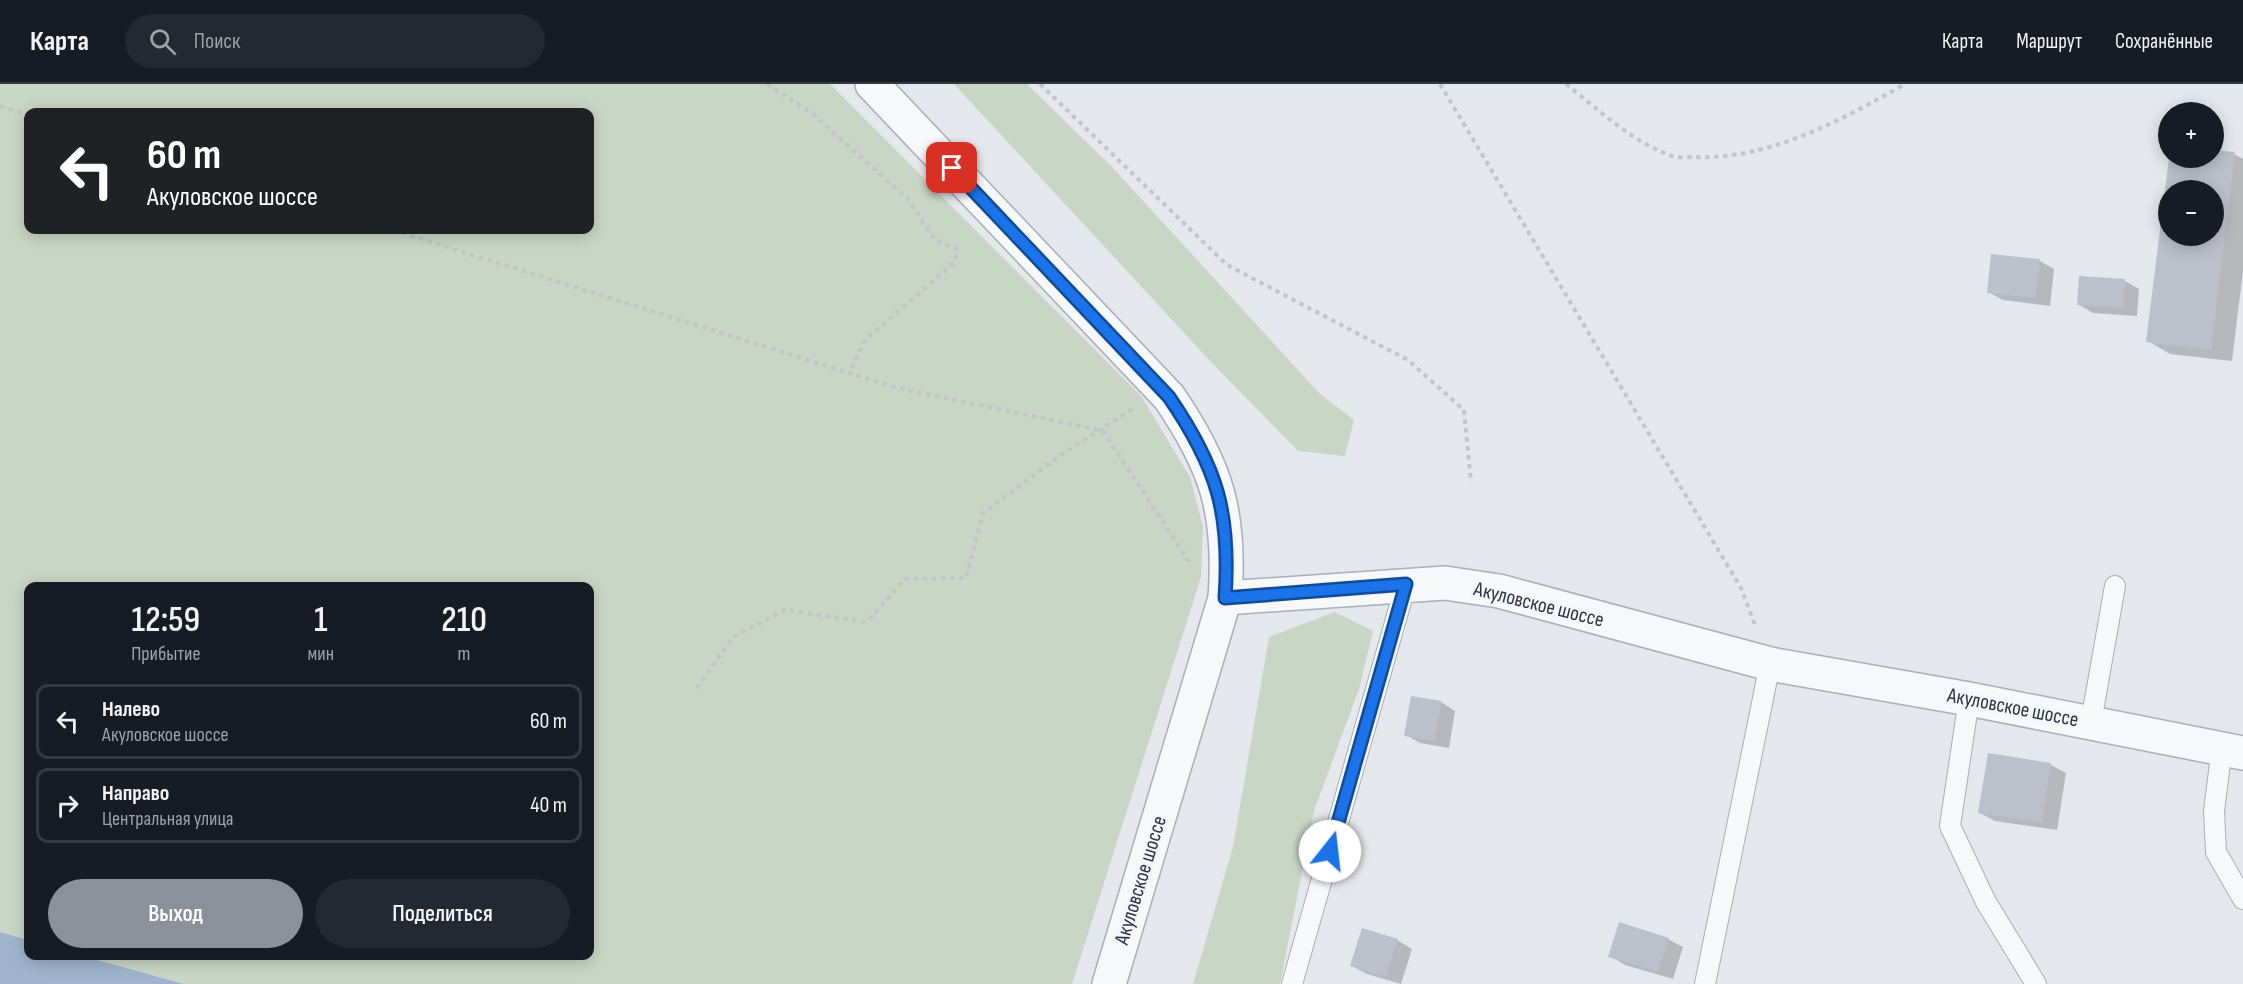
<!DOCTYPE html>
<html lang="ru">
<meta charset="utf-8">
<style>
:root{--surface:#171b24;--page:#242831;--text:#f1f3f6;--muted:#9ea1a6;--line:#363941;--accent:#8c9099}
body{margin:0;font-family:"Sofia Sans Condensed",sans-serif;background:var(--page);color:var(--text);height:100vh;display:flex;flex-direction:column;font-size:22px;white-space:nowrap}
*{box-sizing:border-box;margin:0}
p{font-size:20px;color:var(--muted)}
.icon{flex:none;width:33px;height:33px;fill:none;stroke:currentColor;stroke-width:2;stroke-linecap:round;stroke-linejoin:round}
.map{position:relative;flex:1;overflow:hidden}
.details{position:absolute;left:24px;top:498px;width:570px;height:378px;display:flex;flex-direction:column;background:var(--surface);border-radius:12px;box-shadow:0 3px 15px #0003}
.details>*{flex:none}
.guide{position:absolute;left:24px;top:24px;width:570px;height:126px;border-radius:12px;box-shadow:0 3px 15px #0003;background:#202124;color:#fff;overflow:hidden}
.controls{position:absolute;left:2158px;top:18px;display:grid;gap:12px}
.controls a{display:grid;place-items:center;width:66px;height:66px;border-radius:50%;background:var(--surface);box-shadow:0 3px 15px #0003;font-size:30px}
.pin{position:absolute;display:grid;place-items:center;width:51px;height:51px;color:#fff;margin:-26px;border-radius:12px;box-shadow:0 3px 9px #0006}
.me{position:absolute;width:66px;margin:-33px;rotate:16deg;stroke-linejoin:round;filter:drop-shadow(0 0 4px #0008)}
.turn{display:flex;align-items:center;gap:21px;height:126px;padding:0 24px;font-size:27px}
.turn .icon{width:78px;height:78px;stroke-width:2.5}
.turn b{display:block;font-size:42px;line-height:51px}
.eta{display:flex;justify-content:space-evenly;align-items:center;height:102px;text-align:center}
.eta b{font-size:36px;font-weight:600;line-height:42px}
.primary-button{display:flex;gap:12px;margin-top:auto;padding:12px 24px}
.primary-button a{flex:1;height:69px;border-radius:36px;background:var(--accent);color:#fff;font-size:24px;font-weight:600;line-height:69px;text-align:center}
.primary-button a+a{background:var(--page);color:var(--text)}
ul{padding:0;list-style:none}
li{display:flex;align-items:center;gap:18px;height:75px;margin:0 12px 9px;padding:0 12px;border:3px solid var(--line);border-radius:12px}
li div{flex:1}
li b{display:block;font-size:22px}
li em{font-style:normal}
header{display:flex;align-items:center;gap:36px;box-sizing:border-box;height:84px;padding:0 30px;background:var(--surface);border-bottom:2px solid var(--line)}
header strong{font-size:28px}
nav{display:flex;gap:33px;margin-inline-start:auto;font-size:21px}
.search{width:420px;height:54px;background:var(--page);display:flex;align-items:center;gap:15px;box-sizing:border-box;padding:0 21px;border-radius:33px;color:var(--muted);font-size:22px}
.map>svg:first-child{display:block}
.green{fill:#c9d6c5;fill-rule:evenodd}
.water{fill:#9fb4cc}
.shadow{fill:#0003;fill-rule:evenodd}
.building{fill:#bbc0ca;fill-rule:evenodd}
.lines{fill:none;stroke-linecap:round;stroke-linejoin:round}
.service-casing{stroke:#a9aeb7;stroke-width:22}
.minor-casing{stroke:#a9aeb7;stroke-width:36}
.tertiary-casing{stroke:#a9aeb7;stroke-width:36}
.path{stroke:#c2c5cb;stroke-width:4;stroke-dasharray:4.5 4.5;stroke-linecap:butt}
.service{stroke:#f7f8fa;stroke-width:20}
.minor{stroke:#f7f8fa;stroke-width:33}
.tertiary{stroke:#f7f8fa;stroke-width:33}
.route-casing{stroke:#114b97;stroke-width:15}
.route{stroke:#1a73e8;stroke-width:10}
.labels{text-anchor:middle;stroke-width:5;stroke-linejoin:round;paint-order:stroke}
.street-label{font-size:21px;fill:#2b3445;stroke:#f4f6f9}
</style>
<header>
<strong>Карта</strong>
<div class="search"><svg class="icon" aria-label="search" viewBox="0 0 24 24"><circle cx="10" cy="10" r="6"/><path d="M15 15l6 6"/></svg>Поиск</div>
<nav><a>Карта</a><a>Маршрут</a><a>Сохранённые</a></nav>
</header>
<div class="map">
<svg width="2243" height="900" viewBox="0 0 2243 900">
<rect width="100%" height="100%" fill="#e4e7ec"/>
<g class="green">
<path d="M0,0H830L1141,312L1190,393L1203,443L1201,493L1072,900H184L83,872H590V502H28V856L0,848ZM590,28V146H28V28Z"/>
<polygon points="954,0 1027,0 1112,83 1320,310 1354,336 1345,372 1298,367 1212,279"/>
<polygon points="1335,528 1373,547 1359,605 1314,727 1280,900 1193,900 1233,763 1269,553"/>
</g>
<polygon class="water" points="0,848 28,856 28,872 83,872 184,900 0,900"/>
<g class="shadow">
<path d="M2214,67L2234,70L2243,75V187L2232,277L2170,270L2148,257L2171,74H2214ZM2169,106H2214V152H2169Z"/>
<polygon points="2040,177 2054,185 2050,222 2003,216 1988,208"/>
<polygon points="2125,197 2139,205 2137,232 2093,229 2078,220"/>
<polygon points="1441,618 1455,627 1449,664 1420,659 1406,651"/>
<polygon points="1989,671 2051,681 2066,689 2057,746 1995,737 1980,729"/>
<polygon points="1668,855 1683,863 1673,895 1625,881 1610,872"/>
<polygon points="1397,856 1412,865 1401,900 1367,890 1352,882"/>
</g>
<g class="building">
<path d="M2214,66L2235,68L2211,266L2146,258L2169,74H2214ZM2169,106H2214V152H2169Z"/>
<polygon points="1991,170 2040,175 2036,214 1987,209"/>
<polygon points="2079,192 2125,195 2123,224 2077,221"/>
<polygon points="1411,612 1441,617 1435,657 1404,652"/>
<polygon points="1988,669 2051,679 2042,739 1978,729"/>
<polygon points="1619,838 1669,854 1658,888 1608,873"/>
<polygon points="1362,844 1398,855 1386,893 1350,882"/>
</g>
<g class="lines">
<defs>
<g id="service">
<polyline points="1969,615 1950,742 1986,818 2036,900"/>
<polyline points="2091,638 2115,502"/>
<polyline points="2222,663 2214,727 2216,768 2243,815"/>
<polyline points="1292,900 1406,500"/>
<polyline points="1705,900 1770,580"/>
</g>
<path id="minor" d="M872,0L1169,313C1217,383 1231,429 1225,514L1109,900"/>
<polyline id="tertiary" points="1225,514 1445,499 1499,507 1770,580 1969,615 2243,669"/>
</defs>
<use href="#service" class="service-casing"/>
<use href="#minor" class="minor-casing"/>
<use href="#tertiary" class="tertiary-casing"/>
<g class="path">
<polyline points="767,0 813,30 908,115 935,156 957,165 955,178 866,255 849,289"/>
<polyline points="1040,0 1227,181 1408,276 1464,326 1471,398"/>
<polyline points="1440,0 1741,504 1755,541"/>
<path d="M1566,0C1599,26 1632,58 1672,72C1679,74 1688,73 1695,73C1769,76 1842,36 1905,0"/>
<polyline points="0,22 28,31"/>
<polyline points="393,146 894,303 1103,347 1192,482"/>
<polyline points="697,604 733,553 785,526 867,538 905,495 966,494 983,429 1058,373 1134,324"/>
</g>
<use href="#service" class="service"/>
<use href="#minor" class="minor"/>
<use href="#tertiary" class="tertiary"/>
</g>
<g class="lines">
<defs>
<path id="route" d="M952,84L1169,313C1217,383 1231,429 1225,514L1406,500L1330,767"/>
</defs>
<use href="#route" class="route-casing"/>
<use href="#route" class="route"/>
</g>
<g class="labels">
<g class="street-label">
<text transform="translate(1539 520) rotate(14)" y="7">Акуловское шоссе</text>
<text transform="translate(2013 623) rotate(11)" y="7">Акуловское шоссе</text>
<text transform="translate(1140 796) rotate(-73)" y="7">Акуловское шоссе</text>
</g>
</g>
</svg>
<div class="controls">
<a>+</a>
<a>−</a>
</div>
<div class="pin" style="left:952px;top:84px;background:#d93025"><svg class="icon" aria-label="arrive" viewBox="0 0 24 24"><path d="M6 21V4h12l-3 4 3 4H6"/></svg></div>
<svg class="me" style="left:1330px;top:767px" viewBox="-20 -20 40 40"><circle r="19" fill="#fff"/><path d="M0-13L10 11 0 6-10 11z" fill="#1a73e8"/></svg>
<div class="guide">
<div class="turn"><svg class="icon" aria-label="left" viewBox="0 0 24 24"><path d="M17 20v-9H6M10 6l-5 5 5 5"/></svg><div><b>60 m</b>Акуловское шоссе</div></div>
</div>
<section class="details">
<div class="eta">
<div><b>12:59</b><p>Прибытие</p></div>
<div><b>1</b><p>мин</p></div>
<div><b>210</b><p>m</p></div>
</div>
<ul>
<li><svg class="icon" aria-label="left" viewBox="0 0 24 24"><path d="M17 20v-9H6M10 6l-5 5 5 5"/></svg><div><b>Налево</b><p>Акуловское шоссе</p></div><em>60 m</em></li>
<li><svg class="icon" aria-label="right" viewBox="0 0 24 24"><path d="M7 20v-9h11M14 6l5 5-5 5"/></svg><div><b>Направо</b><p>Центральная улица</p></div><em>40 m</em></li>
</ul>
<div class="primary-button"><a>Выход</a><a>Поделиться</a></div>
</section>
</div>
